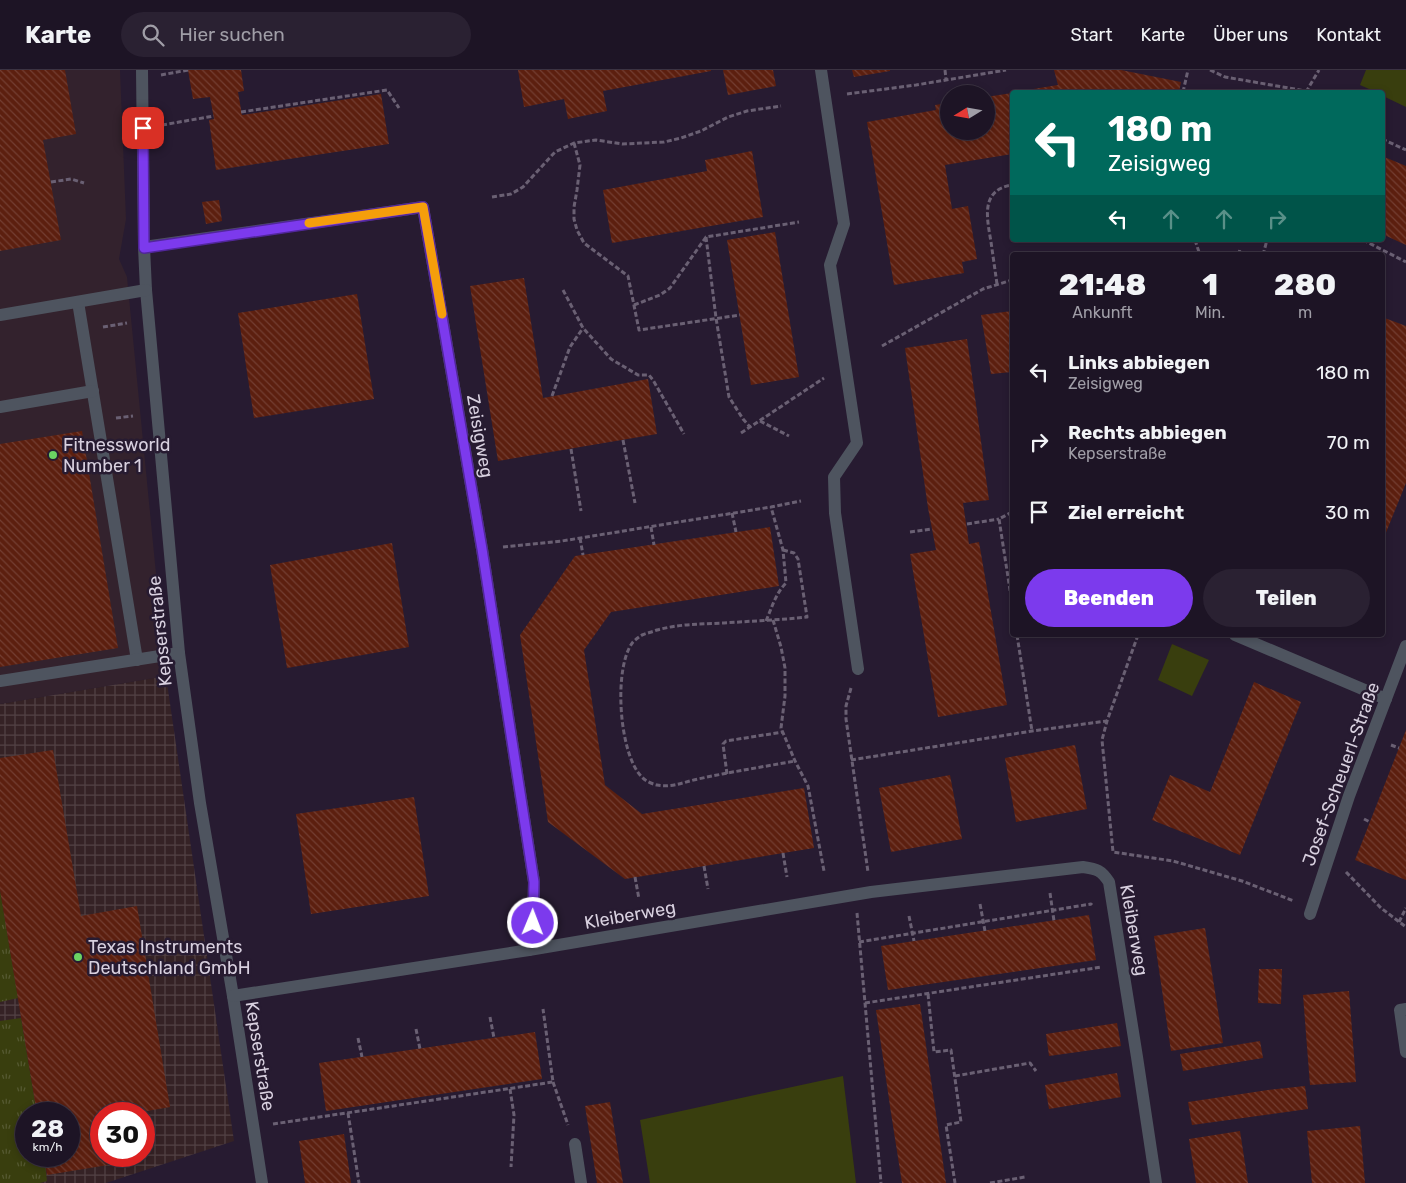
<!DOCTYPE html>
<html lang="de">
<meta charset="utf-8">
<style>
:root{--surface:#1d1425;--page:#2a2132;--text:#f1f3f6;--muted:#a09ea7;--line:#3b3342;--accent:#7c3aed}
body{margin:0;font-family:Rubik,sans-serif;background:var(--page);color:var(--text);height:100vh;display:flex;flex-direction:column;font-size:19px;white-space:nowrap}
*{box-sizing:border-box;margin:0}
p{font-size:16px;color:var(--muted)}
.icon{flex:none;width:28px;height:28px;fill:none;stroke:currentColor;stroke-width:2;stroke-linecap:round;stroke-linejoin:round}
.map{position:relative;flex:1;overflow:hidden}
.drawer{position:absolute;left:1010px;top:182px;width:375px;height:385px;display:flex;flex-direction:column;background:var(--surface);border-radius:5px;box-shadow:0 2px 8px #0003,0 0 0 1px var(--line)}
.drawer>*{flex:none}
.banner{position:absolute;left:1010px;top:20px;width:375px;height:152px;border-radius:5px;box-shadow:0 2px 8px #0003,0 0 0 1px var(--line);background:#00695c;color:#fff;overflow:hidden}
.needle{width:32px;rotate:259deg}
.tools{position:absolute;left:940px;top:15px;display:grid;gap:10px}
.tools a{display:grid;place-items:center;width:55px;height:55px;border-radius:50%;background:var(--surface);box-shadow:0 2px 8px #0003,0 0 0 1px var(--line);font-size:25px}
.speed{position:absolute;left:15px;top:1032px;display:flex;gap:10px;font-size:25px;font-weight:700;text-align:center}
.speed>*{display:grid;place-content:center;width:65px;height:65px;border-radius:50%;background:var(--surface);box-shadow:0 2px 8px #0003,0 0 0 1px var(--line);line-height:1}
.speed small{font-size:12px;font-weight:400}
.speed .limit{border:8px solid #d22;background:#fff;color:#111}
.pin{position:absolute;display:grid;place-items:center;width:42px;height:42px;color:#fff;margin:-21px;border-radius:10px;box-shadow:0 2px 8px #0006}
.me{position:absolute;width:55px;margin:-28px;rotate:1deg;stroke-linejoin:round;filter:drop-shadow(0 0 4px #0008)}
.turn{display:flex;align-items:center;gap:18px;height:105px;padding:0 15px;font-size:22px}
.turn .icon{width:65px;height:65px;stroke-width:2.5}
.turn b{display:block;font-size:35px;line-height:42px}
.lanes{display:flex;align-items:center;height:48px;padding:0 15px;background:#0003;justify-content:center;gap:25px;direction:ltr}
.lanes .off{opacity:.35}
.eta{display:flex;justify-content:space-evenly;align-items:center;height:85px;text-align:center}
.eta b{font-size:30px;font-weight:800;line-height:35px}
.action{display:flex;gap:10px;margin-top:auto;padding:10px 15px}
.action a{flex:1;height:58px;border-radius:30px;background:var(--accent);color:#fff;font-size:20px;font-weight:800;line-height:58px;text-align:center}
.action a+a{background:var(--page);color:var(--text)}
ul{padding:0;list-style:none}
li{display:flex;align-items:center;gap:15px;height:70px;padding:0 15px}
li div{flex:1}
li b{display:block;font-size:19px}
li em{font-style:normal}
header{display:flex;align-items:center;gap:30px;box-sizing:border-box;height:70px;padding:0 25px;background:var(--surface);border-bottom:1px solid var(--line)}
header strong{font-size:24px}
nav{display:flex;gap:28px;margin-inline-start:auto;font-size:18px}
.search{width:350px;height:45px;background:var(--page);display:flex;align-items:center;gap:12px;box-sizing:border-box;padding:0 18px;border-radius:28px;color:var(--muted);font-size:19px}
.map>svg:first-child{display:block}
.commercial{fill:#33222d}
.industrial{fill:url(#industrial-grid);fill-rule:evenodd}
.grass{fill:url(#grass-tufts)}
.park{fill:#393e0e}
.building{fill:url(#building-back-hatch)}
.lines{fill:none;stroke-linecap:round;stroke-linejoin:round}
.path{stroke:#6a6073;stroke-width:3;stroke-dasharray:5 2.5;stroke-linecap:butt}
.minor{stroke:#4e545f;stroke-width:12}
.route-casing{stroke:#51269a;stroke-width:12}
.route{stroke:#7c3aed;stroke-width:9}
.slow{stroke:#f59e0b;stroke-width:9}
.poi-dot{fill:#6bd363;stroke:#271b31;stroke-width:2}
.labels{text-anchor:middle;stroke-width:5;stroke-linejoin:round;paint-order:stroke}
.street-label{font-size:18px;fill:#d8d0df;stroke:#271b31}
.poi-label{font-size:18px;fill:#d8d0df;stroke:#271b31;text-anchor:start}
</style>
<header>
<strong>Karte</strong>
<div class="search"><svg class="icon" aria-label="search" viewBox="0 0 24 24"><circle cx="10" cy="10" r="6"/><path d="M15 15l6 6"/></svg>Hier suchen</div>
<nav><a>Start</a><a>Karte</a><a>Über uns</a><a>Kontakt</a></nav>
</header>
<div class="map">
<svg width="1406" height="1113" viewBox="0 0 1406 1113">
<defs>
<pattern id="industrial-grid" width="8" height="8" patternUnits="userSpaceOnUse" patternTransform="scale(1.25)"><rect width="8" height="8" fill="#352225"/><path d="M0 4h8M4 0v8" fill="none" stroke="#524144"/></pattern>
<pattern id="grass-tufts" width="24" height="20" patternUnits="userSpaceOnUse" patternTransform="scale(1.25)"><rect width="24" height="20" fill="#393e0e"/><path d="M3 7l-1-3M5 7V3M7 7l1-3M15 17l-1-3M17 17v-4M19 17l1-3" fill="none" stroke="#555931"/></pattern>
<pattern id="building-back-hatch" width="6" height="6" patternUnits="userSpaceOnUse" patternTransform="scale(1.25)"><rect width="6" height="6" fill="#5c1f0f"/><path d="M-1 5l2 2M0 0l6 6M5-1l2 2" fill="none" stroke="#733e32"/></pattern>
</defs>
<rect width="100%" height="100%" fill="#271b31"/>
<polygon class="commercial" points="0,0 120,0 126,149 119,189 127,207 166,606 0,634"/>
<path class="industrial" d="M166,606L234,1071L106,1113H0V634ZM26,1044H69V1086H26ZM101,1044H144V1086H101Z"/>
<g class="grass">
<polygon points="0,820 18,928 0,932"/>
<polygon points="21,948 37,1044 26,1044 26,1086 44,1086 47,1111 40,1113 0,1113 0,951"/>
</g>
<g class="park">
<polygon points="1366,0 1406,0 1406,37 1383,26 1382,22 1376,22 1360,15"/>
<polygon points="1172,574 1209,590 1192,626 1158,610"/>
<polygon points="843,1006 856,1113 650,1113 640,1050"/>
</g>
<g class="building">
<polygon points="0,0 65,0 76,64 43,70 61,170 0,181"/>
<polygon points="188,0 241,0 244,21 238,22 242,45 381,24 389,74 216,100 209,50 214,49 210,27 193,29"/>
<polygon points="518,0 711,0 711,1 603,21 607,41 568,49 564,29 524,37"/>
<polygon points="723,0 773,0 776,16 728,25"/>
<polygon points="852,0 890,0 890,1 854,7"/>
<polygon points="1054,0 1121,0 1181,12 1179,22 1021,22 1021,21 1058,15"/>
<polygon points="1012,23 1012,84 945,95 952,139 968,136 977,189 962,192 964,203 894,215 867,52 936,40 935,35 949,33 949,61 986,61 986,27"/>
<polygon points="752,81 763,147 612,173 603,120 707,101 705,90"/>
<polygon points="1382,86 1406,96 1406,175 1382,164"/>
<polygon points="219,130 222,151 206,154 202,132"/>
<polygon points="775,162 799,307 751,315 727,170"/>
<polygon points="524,208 543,328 648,309 657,364 498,391 470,216"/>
<polygon points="357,224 374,329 254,348 238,243"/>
<polygon points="1012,241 1012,302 991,304 981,245"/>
<polygon points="1382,247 1406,256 1406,413 1383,470"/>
<polygon points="967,269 989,430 963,433 969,474 979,472 1007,635 938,647 910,484 936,480 928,438 905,278"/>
<polygon points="82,361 118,578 0,597 0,374"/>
<polygon points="770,457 779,516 611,542 584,580 605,715 642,744 804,718 814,778 625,809 548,752 520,565 575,486"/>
<polygon points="392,473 409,577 287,598 270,495"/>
<polygon points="1254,612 1301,632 1240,785 1152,750 1170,705 1210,722"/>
<polygon points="1406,660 1406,810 1355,790"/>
<polygon points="1075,675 1087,739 1016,752 1005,688"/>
<polygon points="53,680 81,846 137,836 170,1037 130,1044 101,1044 101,1086 113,1086 114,1094 47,1105 44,1086 69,1086 69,1044 37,1044 0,820 0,688"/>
<polygon points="950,705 962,769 891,782 879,718"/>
<polygon points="414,727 429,826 311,844 296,744"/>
<polygon points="1089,845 1096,890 888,920 881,876"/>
<polygon points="1205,858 1223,973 1171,981 1154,866"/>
<polygon points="1259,899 1282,899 1281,934 1258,933"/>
<polygon points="1349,921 1356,1012 1310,1015 1303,925"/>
<polygon points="920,934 946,1113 902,1113 891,1043 876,940"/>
<polygon points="1117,953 1121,976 1049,986 1046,964"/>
<polygon points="535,962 542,1009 326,1041 319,993"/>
<polygon points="1260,971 1263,988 1183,1001 1180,984"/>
<polygon points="1117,1003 1121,1027 1049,1039 1045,1015"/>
<polygon points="1305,1016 1308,1039 1192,1055 1188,1032 1268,1020"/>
<polygon points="610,1032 623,1113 597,1113 585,1036"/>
<polygon points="1360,1056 1365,1113 1312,1113 1307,1061"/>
<polygon points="1240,1061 1248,1113 1196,1113 1189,1069"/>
<polygon points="344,1064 351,1113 305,1113 299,1071"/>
</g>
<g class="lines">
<g class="path">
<polyline points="945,0 946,9"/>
<polyline points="1210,0 1225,7 1306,21"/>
<polyline points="161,5 188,0"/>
<polyline points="1183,22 1188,0"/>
<polyline points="1306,22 1319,0"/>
<polyline points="847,24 916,15 1006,0"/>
<polyline points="241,42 387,20 399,38"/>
<polyline points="162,55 214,46"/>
<polyline points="1382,69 1406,80"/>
<polyline points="574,73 580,95 577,120 574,137 574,149 577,160 584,173 628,206 639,260 740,245"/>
<polyline points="51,112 71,109 84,113"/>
<polyline points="492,127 511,124 523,117 555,82 574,73 596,70 622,74 664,72 681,68 701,61 728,47 747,41 781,36"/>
<polyline points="706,167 716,248 729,327 743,349 750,357"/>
<polyline points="1195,170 1200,185"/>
<polyline points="1363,170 1406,192"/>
<polyline points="1239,185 1240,178"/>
<polyline points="1263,185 1267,170"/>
<path d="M997,214C995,200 993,186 991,172C987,148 980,120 1012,115"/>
<polyline points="563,220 583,258 611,289 638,305 649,305 653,310 684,364"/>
<polyline points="634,235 660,225 670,218 706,167 799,152"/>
<polyline points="103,257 127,253"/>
<polyline points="882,276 983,219 1012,210"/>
<polyline points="552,326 570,277 583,258"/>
<polyline points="116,348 133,346"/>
<polyline points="760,351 789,366"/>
<polyline points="741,363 824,308"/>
<polyline points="623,370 635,433"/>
<polyline points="571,379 581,441"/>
<polyline points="1012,442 999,449 1012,533"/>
<polyline points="732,443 736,462"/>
<polyline points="967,454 999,449"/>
<polyline points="651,457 654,475"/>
<polyline points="910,462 932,459"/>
<polyline points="580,468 583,485"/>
<polyline points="503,477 562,471 771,437 801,431"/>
<path d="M783,480L794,483L798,489L807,547C780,550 752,551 724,553C701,554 679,554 657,560C652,562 647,563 642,565C639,567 636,569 633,572C613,597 619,683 641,706C645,711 652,714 657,715C672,718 684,712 698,709C730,702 762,697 795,691"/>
<polyline points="773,550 781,577 785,598 785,626 781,658 795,691 808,716 824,801"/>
<path d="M766,551C772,537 776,523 786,513L783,480L771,437"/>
<polyline points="1017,565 1032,661"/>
<polyline points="1138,565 1107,651 1102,670 1113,782 1173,791 1242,811 1294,831"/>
<polyline points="851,618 846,636 846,649 868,802"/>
<polyline points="1391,675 1399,678"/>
<polyline points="851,690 1032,661 1107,651"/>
<polyline points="727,704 723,674 726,671 783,662"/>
<polyline points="1364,749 1370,752"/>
<polyline points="783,783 787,807"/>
<polyline points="704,796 708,819"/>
<polyline points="1346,802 1381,838 1406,857"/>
<polyline points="635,807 639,829"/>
<polyline points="1050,823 1054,851"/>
<polyline points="980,834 985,861"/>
<polyline points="857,843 881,1113"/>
<polyline points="909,846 914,871"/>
<polyline points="1399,852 1406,838"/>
<polyline points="859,872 1091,834 1092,835"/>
<polyline points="928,924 934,982 951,980 961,1052 946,1055 955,1113"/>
<polyline points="865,933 1102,897"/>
<polyline points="490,947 494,968"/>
<polyline points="416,959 420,979"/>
<polyline points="358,968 362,987"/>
<polyline points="955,1006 1030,993 1036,1001"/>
<polyline points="553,1012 568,1055"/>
<polyline points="510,1019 514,1045 511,1097"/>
<polyline points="348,1043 359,1113"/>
<polyline points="273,1054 553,1012 543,939"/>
<polyline points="990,1113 1025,1107"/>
</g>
<g class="minor">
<polyline points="142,0 144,177 146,220 179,583 200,733 233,926 262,1113"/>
<polyline points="821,0 844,154 830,195 857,373 834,407 835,443 858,599"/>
<polyline points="144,177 423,137 482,479 534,812 533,853 529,880"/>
<polyline points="78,232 137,590"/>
<polyline points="0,245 146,220"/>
<polyline points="0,337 93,321"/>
<polyline points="1235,565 1386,629"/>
<polyline points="0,611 179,583"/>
<polyline points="1310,844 1349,726 1406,576"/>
<path d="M233,926L529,880L871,822L1083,797C1097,799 1101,800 1109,812L1137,987L1156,1113"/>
<polyline points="1406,939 1400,940 1406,982"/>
<polyline points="575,1074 581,1113"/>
</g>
</g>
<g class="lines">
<defs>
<polyline id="route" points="143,58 144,178 423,137 482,479 534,812 533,853"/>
</defs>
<use href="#route" class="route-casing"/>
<use href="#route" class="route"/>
<polyline class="slow" points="309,153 423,137 442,244"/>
</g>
<g class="poi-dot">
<circle cx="53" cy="385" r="5"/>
<circle cx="78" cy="887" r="5"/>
</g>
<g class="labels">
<g class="street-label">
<text transform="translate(480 366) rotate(80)" y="6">Zeisigweg</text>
<text transform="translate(160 561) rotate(-96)" y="6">Kepserstraße</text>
<text transform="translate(1341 704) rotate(-70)" y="6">Josef-Scheuerl-Straße</text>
<text transform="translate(630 845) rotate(-10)" y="6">Kleiberweg</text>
<text transform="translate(1134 860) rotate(80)" y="6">Kleiberweg</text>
<text transform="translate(260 986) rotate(81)" y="6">Kepserstraße</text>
</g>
<g class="poi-label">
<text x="63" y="381">Fitnessworld<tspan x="63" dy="21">Number 1</tspan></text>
<text x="88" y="883">Texas Instruments<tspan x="88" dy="21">Deutschland GmbH</tspan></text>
</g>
</g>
</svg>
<div class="tools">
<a><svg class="needle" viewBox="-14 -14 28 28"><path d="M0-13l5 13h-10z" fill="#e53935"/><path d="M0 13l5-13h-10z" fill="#a09ea7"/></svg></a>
</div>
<div class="speed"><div>28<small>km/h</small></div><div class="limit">30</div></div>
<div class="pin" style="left:143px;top:58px;background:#d93025"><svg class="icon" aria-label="arrive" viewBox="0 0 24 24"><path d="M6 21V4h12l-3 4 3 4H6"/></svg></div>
<svg class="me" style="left:533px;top:853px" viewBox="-20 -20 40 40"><circle r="17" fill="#7c3aed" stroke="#fff" stroke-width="3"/><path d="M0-11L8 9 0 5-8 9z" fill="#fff"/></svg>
<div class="banner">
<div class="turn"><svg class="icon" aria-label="left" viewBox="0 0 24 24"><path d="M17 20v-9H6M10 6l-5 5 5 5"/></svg><div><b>180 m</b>Zeisigweg</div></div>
<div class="lanes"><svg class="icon" aria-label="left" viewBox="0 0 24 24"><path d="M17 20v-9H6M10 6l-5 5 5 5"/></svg><svg class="icon off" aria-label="ahead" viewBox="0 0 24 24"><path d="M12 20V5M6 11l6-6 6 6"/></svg><svg class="icon off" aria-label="ahead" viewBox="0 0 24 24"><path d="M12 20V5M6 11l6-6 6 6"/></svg><svg class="icon off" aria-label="right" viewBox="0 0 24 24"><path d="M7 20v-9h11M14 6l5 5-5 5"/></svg></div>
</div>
<section class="drawer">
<div class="eta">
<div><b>21:48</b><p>Ankunft</p></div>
<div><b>1</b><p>Min.</p></div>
<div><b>280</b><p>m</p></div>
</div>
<ul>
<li><svg class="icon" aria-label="left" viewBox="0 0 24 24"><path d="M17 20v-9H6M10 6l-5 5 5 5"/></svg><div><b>Links abbiegen</b><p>Zeisigweg</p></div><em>180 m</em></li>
<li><svg class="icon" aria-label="right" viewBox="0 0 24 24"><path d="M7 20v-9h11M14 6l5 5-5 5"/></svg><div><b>Rechts abbiegen</b><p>Kepserstraße</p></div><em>70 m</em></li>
<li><svg class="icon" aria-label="arrive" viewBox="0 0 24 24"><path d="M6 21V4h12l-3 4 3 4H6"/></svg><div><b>Ziel erreicht</b></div><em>30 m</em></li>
</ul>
<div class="action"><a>Beenden</a><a>Teilen</a></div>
</section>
</div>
